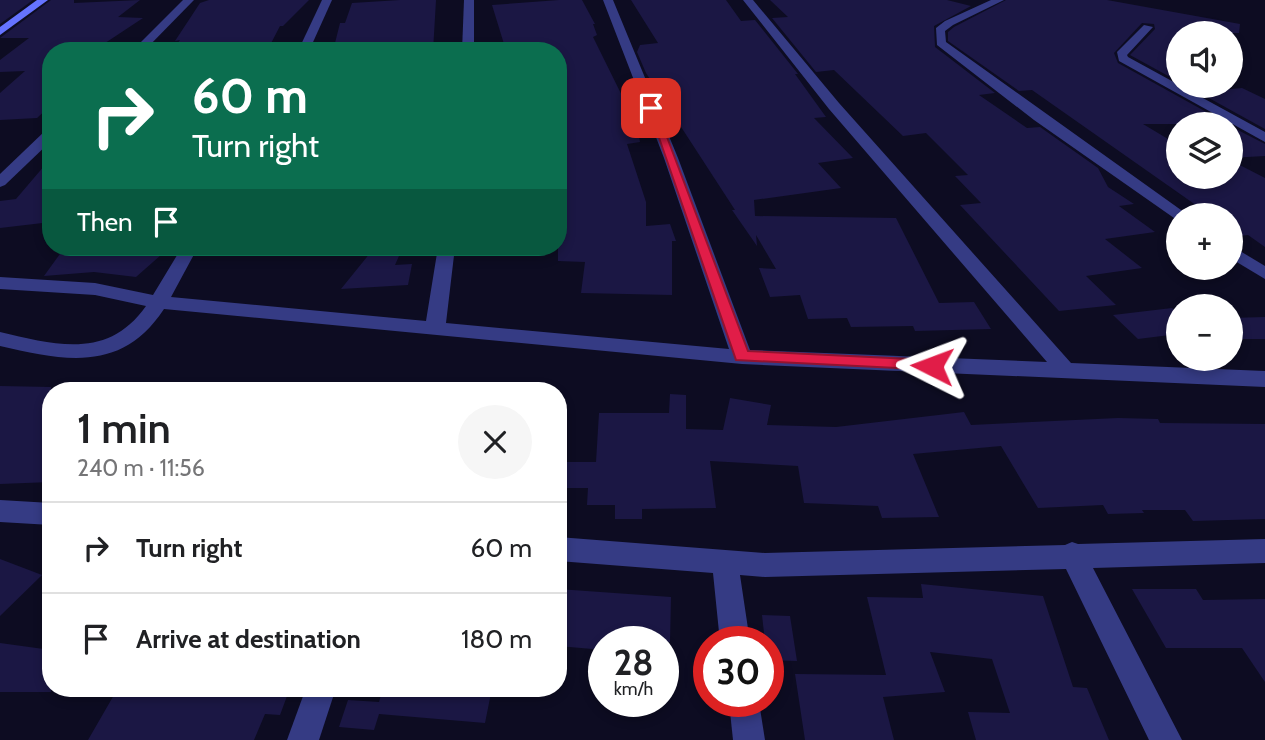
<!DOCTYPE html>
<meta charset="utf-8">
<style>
:root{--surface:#fff;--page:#f6f6f6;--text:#202124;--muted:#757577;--line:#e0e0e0}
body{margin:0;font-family:Cabin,sans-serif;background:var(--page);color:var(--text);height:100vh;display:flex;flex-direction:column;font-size:26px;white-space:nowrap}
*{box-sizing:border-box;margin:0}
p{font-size:23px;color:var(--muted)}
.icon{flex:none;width:38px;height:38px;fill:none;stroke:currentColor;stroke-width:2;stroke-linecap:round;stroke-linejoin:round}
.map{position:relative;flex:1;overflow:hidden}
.side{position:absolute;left:42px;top:382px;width:525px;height:315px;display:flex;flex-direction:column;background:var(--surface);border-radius:28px;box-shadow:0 4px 10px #0003}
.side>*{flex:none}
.hud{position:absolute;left:42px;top:42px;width:525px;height:214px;border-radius:28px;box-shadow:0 4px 10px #0003;background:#0b6e4f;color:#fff;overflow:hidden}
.tools{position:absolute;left:1166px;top:21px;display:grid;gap:14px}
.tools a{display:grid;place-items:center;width:77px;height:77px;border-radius:50%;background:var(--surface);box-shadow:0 4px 10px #0003;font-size:35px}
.speed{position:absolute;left:588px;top:626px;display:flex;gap:14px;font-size:35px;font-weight:700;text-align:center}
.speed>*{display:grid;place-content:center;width:91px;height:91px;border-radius:50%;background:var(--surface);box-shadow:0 4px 10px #0003;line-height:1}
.speed small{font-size:18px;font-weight:400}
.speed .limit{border:10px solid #d22;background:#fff;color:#111}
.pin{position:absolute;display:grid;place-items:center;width:60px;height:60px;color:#fff;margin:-30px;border-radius:14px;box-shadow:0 4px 10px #0006}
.me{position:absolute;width:77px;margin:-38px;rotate:273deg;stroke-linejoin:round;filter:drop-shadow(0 0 5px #0008)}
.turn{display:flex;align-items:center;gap:24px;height:147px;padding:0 35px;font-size:32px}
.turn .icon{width:91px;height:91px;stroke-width:2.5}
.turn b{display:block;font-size:49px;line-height:60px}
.then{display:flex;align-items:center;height:66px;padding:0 35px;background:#0003;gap:14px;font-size:26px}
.round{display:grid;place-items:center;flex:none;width:74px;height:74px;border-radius:37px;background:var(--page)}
.headline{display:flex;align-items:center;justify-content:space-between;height:119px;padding:0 35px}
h1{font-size:42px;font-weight:600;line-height:52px}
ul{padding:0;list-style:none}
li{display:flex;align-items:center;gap:21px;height:91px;padding:0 35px;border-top:2px solid var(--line)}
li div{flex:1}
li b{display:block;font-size:26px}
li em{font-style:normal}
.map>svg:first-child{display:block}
.building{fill:#1b1744}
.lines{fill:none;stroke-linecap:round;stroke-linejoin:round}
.street{fill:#353b84;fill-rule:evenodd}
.secondary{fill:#6573ff;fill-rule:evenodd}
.route{fill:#e11d48;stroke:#92132f;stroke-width:2}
</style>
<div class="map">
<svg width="1265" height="740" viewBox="0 0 1265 740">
<rect width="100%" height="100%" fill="#0d0c22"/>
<g class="building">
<polygon points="0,0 33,0 0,24"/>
<polygon points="51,0 74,0 74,3 140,0 118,17 143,18 93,51 51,51 51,105 37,118 0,120 0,93 25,71 0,72 0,60 29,38 0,38"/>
<polygon points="209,0 309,0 283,26 280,26 267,51 172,51 180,40 175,41 200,3"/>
<polygon points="400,0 436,0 433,51 341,51 341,42 335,43 340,23 345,23 352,3"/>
<polygon points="559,0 582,0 595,24 593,24 597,35 593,37 637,126 640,142 627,144 646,202 646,226 670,224 676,241 672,241 672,295 581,293 585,262 558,261 558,51 527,51 523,43 504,44 492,5"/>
<polygon points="631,0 726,0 741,21 755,20 798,74 795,74 826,117 814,118 853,158 818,163 841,188 754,200 755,216 896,218 939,303 974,302 991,329 915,331 913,326 851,327 847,318 808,319 800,295 770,297 759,268 776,269 756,235 757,246 732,210 735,210 646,73 637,52 640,45 658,43"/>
<polygon points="770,0 947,0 971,6 934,26 935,47 995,93 979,95 1027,128 1040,127 1098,168 1108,187 1134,204 1119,206 1155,232 1105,239 1142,268 1086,276 1116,305 1059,311 960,205 981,203 955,176 968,175 926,133 903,136 834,70 816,72 772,18 788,17"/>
<polygon points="1006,0 1107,0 1240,24 1239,33 1178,33 1172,78 1130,55 1155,29 1154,24 1142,23 1114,53 1118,63 1228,124 1143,124 1178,145 1178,177 1230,177 1230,160 1265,178 1265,247 1248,235 1239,236 1230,230 1230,215 1210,215 1032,90 1019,91 948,41 948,32 954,27"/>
<polygon points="1242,88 1265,99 1265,129 1198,92"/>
<polygon points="1230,126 1265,144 1265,156 1230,158"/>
<polygon points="51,158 51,222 0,228 0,201 16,199"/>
<polygon points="65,247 170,247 136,277 94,272 44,276"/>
<polygon points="375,247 403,247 395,265 412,264 408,285 341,289"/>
<polygon points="1172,308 1178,313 1178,334 1138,339 1113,315"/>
<polygon points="1265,317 1265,339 1230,339 1230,318"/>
<polygon points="0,386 51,387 51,482 0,484"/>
<polygon points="670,394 686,395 686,429 723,430 730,398 771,405 767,425 836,427 964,412 971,425 1118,418 1158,419 1160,423 1265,424 1265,519 1193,521 1185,510 1142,510 1144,513 1108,514 1103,505 1038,508 1001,446 913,454 939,517 882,518 878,506 804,503 798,466 710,461 716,508 642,509 642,519 615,519 615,505 587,505 588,488 558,488 558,462 596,462 599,413 669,413"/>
<polygon points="0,559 42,575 0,616"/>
<polygon points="921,584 1043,596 1073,687 1087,688 1109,740 976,740 968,712 1010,713 992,659 930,652 945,692 883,697 894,740 805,740 795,674 886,675 867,597 923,598"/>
<polygon points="558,589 671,597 670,642 604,642 604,650 558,646"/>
<polygon points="1132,589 1196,589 1203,600 1265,599 1265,682 1242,648 1166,648"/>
<polygon points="762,615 790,616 797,661 768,660 768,642 765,642"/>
<polygon points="0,643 51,650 51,692 0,692"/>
<polygon points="118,688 290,688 280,715 265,714 254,740 88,740"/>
<polygon points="383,688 492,688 485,723 379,714 374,730 339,727 348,700 379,702"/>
</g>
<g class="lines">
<g class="street">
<polygon points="183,0 194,0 144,51 132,51"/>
<polygon points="322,0 332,0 309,51 298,51"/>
<polygon points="464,0 474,0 474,51 462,51"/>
<path d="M603,0H613L678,158L750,350L1047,362L829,109L743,0H753L839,103L1071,363L1265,371V387L742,364L164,309C122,373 65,361 0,346V332C56,345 108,360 146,306L95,295L0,289V277L95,283L153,295L182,247H198L171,297L426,321L438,247H455L446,323L729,349L664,158Z"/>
<polygon points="991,0 1004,0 953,25 945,31 946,42 1188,215 1178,215 1178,219 1174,218 1034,120 937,45 936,28 945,21"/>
<polygon points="1144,25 1153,27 1127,55 1128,57 1265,132 1265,142 1119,61 1117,52"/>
<polygon points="51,129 51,141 5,185 0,187 0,174 46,130"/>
<polygon points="1230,245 1265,266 1265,279 1230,258"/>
<polygon points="0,500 51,503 51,525 0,522"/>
<polygon points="558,537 765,553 1065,545 1072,542 1078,544 1265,539 1265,563 1093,568 1182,740 1149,740 1066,569 765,577 740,575 750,642 720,642 713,573 558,561"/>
<polygon points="306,688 336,688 319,740 287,740"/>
<polygon points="729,702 759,702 765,740 733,740"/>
</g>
<polygon class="secondary" points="37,0 48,0 0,35 0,27"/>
</g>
<polygon class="route" points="648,106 656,108 748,351 932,360 937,362 939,366 937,370 736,360"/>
</svg>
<div class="tools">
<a><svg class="icon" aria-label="sound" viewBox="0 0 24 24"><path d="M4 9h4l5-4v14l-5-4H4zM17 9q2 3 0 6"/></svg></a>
<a><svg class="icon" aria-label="layers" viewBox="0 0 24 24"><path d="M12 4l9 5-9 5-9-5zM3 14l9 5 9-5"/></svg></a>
<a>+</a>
<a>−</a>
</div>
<div class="speed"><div>28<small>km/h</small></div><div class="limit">30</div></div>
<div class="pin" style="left:651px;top:108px;background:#d93025"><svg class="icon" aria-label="arrive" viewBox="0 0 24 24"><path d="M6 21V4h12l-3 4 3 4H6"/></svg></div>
<svg class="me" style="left:932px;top:366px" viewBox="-20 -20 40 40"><path d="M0-17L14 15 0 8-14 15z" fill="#e11d48" stroke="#fff" stroke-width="4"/></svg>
<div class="hud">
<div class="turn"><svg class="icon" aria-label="right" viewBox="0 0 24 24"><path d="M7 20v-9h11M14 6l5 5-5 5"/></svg><div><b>60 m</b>Turn right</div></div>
<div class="then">Then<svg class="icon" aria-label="arrive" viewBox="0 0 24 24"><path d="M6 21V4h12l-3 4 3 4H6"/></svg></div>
</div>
<section class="side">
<div class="headline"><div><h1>1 min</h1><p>240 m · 11:56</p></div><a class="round"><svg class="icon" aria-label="close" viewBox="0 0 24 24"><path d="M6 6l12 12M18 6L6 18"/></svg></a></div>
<ul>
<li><svg class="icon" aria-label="right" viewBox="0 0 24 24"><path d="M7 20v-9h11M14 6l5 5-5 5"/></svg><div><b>Turn right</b></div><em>60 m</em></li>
<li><svg class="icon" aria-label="arrive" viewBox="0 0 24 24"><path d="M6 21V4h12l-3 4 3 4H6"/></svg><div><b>Arrive at destination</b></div><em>180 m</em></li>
</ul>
</section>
</div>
